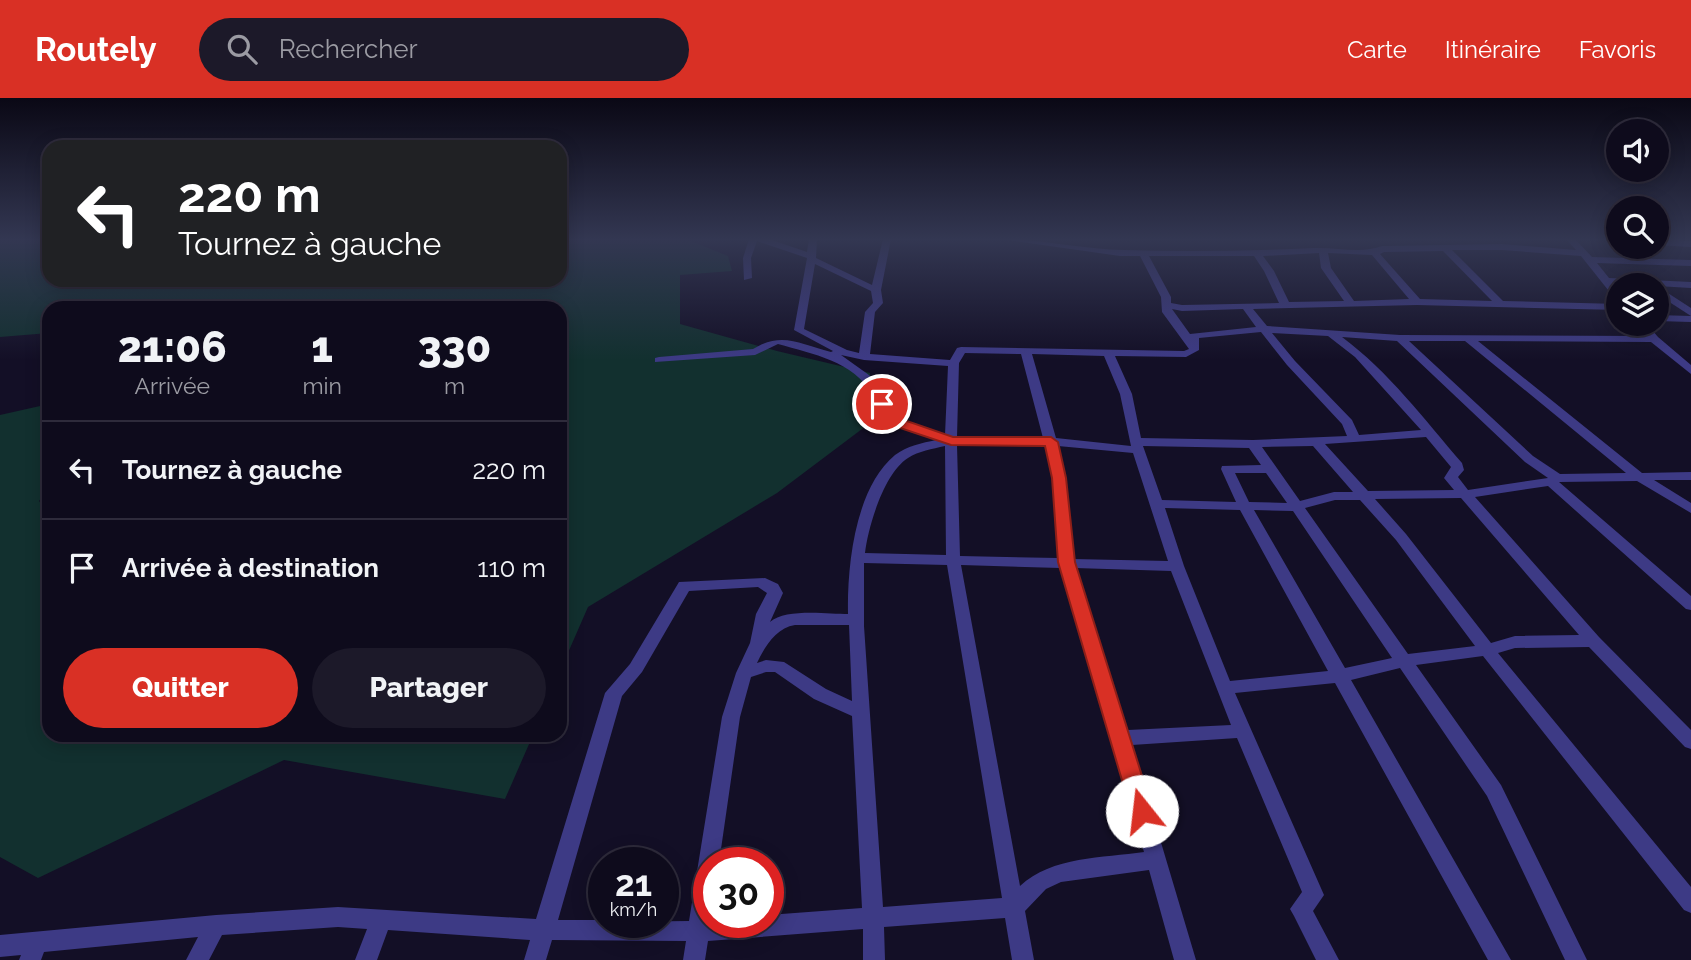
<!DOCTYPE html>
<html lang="fr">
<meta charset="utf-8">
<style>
:root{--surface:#0e0b1c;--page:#1c1929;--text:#f1f3f6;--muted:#9b9ba3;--line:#2e2b3b;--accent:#d93025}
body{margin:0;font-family:Raleway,sans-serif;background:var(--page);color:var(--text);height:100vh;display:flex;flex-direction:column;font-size:26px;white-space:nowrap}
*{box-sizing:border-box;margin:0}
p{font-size:23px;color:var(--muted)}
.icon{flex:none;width:38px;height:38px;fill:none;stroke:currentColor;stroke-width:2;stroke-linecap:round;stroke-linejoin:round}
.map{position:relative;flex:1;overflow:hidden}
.panel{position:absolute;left:42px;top:203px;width:525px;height:441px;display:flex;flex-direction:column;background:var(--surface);border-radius:21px;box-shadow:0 4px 18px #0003,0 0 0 2px var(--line)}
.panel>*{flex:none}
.top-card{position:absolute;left:42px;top:42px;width:525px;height:147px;border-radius:21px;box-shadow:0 4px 18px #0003,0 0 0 2px var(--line);background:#202124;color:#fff;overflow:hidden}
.controls{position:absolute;left:1606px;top:21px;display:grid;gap:14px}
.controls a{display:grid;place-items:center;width:63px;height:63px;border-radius:50%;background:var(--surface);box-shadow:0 4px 18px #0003,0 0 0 2px var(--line);font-size:35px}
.speed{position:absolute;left:588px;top:749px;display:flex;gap:14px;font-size:35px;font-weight:700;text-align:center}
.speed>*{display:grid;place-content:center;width:91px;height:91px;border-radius:50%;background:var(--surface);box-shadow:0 4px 18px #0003,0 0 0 2px var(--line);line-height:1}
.speed small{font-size:18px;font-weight:400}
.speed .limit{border:10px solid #d22;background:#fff;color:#111}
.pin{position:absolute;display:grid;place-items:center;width:60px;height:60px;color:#fff;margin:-30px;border:4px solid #fff;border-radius:50%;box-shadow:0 2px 7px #0007}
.me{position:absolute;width:77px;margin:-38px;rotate:344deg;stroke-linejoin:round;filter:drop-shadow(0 0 5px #0008)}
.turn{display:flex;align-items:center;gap:24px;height:147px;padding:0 21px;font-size:32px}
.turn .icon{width:91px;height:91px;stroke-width:2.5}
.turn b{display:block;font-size:49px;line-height:60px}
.eta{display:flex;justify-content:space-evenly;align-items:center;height:119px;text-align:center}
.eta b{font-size:42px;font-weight:800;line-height:49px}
.button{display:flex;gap:14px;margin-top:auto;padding:14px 21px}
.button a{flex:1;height:80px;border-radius:42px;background:var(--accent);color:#fff;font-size:28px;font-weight:800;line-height:80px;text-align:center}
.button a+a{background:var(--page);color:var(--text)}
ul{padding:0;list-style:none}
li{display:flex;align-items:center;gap:21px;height:98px;padding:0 21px;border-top:2px solid var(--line)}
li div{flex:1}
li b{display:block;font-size:26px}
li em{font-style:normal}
header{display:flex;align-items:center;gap:42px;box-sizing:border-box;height:98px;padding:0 35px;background:var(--accent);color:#fff}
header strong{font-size:33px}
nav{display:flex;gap:38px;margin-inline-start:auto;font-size:24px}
.search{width:490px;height:63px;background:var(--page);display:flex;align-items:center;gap:18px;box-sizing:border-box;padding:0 24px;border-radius:38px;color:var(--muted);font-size:26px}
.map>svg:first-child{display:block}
.green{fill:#12302f}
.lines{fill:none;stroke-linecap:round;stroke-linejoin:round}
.minor{fill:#3d3a85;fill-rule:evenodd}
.route{fill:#d93025;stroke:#8d1f18;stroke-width:2}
</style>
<header>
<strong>Routely</strong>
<div class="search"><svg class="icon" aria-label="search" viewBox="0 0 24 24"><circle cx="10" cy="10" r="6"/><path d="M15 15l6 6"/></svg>Rechercher</div>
<nav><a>Carte</a><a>Itinéraire</a><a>Favoris</a></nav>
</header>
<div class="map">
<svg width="1691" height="862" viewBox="0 0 1691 862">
<rect width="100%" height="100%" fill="#130f26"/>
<g class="green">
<polygon points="0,141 49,141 49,182 560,182 560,141 686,141 728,158 732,173 680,177 680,226 777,253 870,275 874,322 777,395 588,509 560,573 560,210 49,210 49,235 0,239"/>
<polygon points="49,306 49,391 39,403 47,412 44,438 49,440 49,637 533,637 505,701 284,662 38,780 0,759 0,317"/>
</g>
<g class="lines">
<g class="minor">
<path d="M749,141H769L807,154L809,141H817L816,160L872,187L883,141H891L881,192L883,205L875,214L870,256L950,262L957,250L961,249L1184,253L1189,251L1162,214L1161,199L1140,158H1120L1001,141C1042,141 1082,151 1123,152C1186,154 1250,153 1314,150C1336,149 1362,156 1382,148L1502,146L1576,152L1566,141H1575L1592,159L1691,162V168L1597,165L1609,180L1691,184V190L1657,188L1691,210V224L1657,223V217L1691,218L1657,196V187L1613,186L1619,193V203L1616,202L1581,158L1502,152H1452L1503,203L1619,206V212L1417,207L1253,211L1267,228L1400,237L1646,238L1637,226H1647L1658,239L1691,267V276L1651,244L1478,243L1642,375L1691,374V382H1654L1691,405V415L1637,383L1559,384L1691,498V512L1686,511L1548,388L1475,399L1599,539L1691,632V651L1685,649L1589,549L1515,550L1498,555L1691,789V815L1684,812L1483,558L1416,567L1501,687L1587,862H1565L1487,698L1400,570L1351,582L1511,862H1488L1335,585L1235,595L1324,797L1313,813L1339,862H1316L1294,818L1290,811L1302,794L1237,640L1132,647L1196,862H1174L1149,772L1061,784L1046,791L1025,813L1034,862H1012L1005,820L884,829L885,862H863V831L708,843L705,862H683L686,843L552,842L546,862H524L530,842L388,832L377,862H355L367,831L338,829L222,837L209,862H186L198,839L44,854L41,862H19L21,857L0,859V837L216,817L338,809L536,821L605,595L630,566L679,484L765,480L778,486L783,495L770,524C785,510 828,516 848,516C847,468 855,390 895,357C907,348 922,345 936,342L886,325L873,308L875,306L871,302L873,297C853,263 813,256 778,246L755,257L655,264V260L659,259L753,251C782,233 800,246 831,254L833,253L794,232L807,160L757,143L751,160L752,180L744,182L743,160ZM1443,153L1492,203L1420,201L1380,156L1384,154ZM1319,155L1321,170L1344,203L1289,204L1274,173L1263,158ZM1328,155L1372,157L1409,201L1354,203L1331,170ZM1149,158H1254L1264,173L1279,205L1182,207L1171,205V199ZM815,166L871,193L873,205L865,214L859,255L847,252L804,231ZM1172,211L1182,213L1243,211L1256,229L1190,236ZM1261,234L1287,267L1342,326L1347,338L1253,342L1141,340L1132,296L1115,258L1186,259L1199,252V240ZM1272,235L1328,238L1355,259L1421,332L1359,337L1352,322L1295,263ZM1342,239L1397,243L1525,364L1548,380L1468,392L1458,379L1464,372L1462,365C1424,321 1389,274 1342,239ZM1409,243H1465L1626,375L1560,376L1533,358ZM965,255L1021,256L1043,340L957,339L959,265ZM1032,256L1104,258L1120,296L1131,348L1056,340ZM841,257L864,262L948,268L945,337L894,319L886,309L888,306L883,301L885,297L869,277ZM1426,339L1451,369L1444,380L1454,392L1368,393L1325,346ZM980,345L1045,347L1052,380L1058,460L960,458L957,347ZM945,348L946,457L865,455C868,429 884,375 908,360C919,353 932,351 945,348ZM1058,348L1133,355L1168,463L1073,461L1066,380ZM1143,348L1249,350L1261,367L1222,368L1221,371L1236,404L1162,402ZM1313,348L1353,394H1334L1300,403L1262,349ZM1235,375H1266L1287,405L1249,404ZM1461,400L1579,537L1515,538L1491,545L1406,436L1375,401ZM1335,402H1360L1396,442L1475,548L1408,556L1305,410ZM1165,410L1240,412L1328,573L1230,583L1184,468ZM1254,412L1293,413L1392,560L1345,570ZM864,465L947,467L1002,800L883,809L864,528ZM961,467L1060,470L1144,754C1103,760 1052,758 1020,788ZM1075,470L1171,473L1231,627L1128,632ZM758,489L767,495L756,516L750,545L736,575L722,619L689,823L604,824V822H558L622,598L642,574L689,493ZM795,527H849L852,603L826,591L784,564L766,562L757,565C765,548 776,530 795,527ZM766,574H775L814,601L852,618L862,810L768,817V824H709V765H719L740,619L751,579Z"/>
<polygon points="1657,141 1691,143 1691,149 1657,147"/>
</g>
</g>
<linearGradient id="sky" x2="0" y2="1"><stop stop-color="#0a0815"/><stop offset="0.54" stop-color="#333752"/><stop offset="1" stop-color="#333752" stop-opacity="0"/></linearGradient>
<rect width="1691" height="262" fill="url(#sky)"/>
<polygon class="route" points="882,302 886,303 886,309 895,319 953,339 1051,339 1058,344 1066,380 1075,464 1153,713 1149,720 1142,723 1134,720 1131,713 1058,464 1052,380 1045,348 951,347 885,325 872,308"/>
</svg>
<div class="controls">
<a><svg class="icon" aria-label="sound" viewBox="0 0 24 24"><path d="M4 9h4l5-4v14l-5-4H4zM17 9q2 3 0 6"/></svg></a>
<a><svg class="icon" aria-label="search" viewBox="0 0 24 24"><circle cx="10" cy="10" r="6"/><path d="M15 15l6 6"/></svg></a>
<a><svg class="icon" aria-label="layers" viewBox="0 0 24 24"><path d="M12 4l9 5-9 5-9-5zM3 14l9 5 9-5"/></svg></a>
</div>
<div class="speed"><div>21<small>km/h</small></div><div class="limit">30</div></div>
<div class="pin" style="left:882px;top:306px;background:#d93025"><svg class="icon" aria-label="arrive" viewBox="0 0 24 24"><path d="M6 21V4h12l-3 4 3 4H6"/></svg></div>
<svg class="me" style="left:1142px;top:713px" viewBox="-20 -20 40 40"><circle r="19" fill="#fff"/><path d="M0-13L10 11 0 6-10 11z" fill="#d93025"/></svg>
<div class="top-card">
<div class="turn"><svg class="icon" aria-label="left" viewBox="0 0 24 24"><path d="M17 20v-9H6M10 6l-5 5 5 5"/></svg><div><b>220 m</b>Tournez à gauche</div></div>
</div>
<section class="panel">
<div class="eta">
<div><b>21:06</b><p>Arrivée</p></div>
<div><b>1</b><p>min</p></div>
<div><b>330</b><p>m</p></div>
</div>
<ul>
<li><svg class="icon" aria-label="left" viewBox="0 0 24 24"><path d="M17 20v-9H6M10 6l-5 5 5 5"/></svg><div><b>Tournez à gauche</b></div><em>220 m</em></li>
<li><svg class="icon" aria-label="arrive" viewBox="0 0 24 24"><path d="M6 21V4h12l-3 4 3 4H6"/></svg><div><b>Arrivée à destination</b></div><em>110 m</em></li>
</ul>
<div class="button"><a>Quitter</a><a>Partager</a></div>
</section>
</div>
